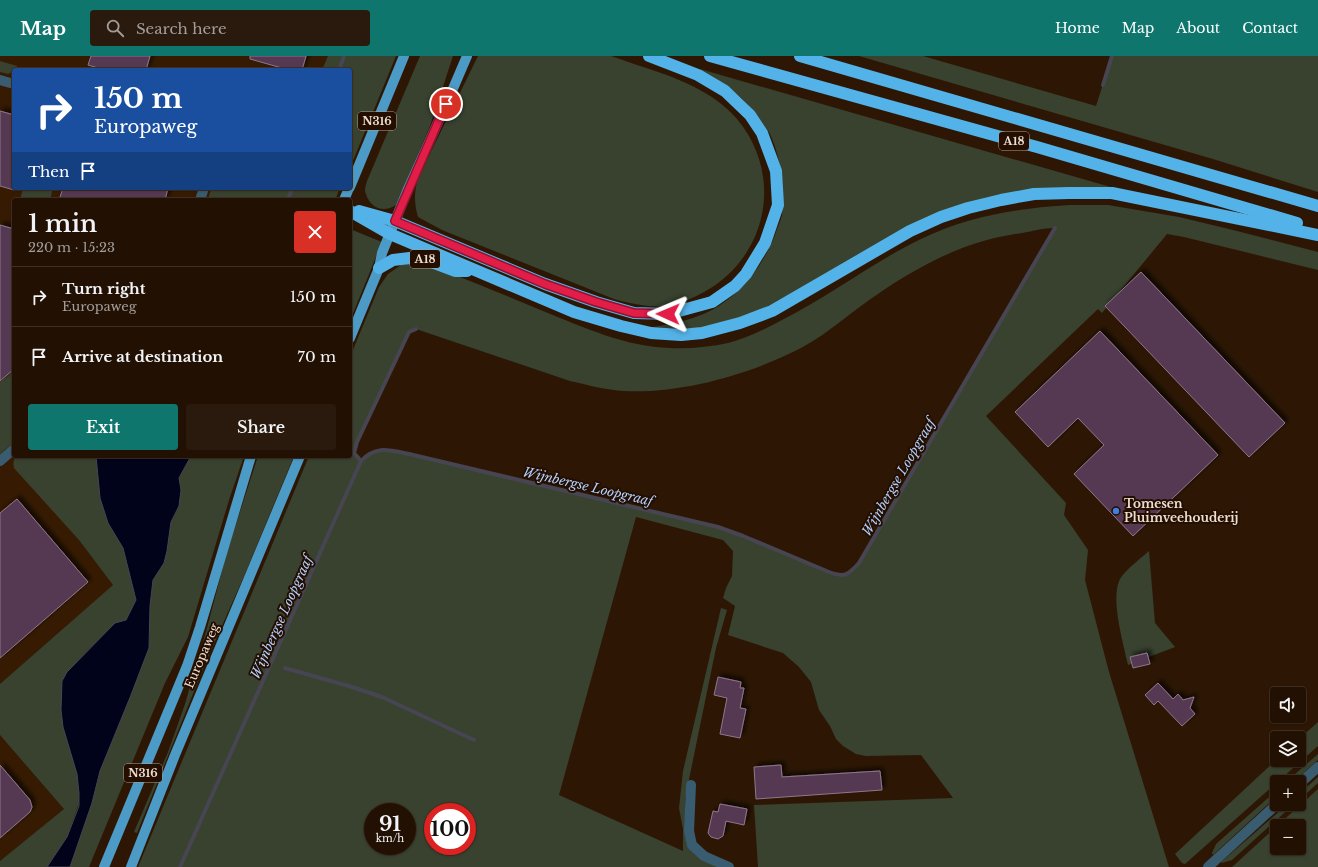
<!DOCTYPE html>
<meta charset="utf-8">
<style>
:root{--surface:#221103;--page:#2a1a0d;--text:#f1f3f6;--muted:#a29d9a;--line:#3f3125;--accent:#0f766e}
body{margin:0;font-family:"Libre Baskerville",serif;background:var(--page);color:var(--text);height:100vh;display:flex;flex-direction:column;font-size:15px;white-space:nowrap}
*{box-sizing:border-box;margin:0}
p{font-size:13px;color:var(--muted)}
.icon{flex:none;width:22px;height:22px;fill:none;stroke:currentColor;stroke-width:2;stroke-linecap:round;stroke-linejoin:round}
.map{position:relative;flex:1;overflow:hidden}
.details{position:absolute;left:12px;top:142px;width:340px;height:260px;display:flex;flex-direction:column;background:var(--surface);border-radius:4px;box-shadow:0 1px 3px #0004,0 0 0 1px var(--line)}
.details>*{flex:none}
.guide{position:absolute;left:12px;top:12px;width:340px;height:122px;border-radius:4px;box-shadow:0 1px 3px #0004,0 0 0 1px var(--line);background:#1a4fa0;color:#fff;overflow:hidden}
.buttons{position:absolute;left:1270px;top:631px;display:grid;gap:8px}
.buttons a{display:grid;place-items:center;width:36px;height:36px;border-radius:4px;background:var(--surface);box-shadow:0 1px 3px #0004,0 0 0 1px var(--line);font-size:20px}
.speed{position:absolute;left:364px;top:747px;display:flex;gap:8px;font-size:20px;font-weight:700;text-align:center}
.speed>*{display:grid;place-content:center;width:52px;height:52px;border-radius:50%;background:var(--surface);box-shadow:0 1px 3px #0004,0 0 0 1px var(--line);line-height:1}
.speed small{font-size:10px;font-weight:400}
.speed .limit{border:6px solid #d22;background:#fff;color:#111}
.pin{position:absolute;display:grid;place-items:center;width:34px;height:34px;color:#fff;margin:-17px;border:2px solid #fff;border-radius:50%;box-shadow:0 1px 4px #0007}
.me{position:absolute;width:44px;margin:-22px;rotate:271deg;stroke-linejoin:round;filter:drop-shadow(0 0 3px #0008)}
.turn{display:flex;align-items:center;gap:14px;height:84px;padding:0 16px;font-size:18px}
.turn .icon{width:52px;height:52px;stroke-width:2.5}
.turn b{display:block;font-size:28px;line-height:34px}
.then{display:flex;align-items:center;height:38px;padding:0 16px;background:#0003;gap:8px;font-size:15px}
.round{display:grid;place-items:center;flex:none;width:42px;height:42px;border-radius:4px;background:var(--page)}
.headline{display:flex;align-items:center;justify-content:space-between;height:68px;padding:0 16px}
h1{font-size:24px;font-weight:600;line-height:30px}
.button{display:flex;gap:8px;margin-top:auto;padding:8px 16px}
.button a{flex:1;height:46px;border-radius:4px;background:var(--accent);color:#fff;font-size:16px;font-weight:600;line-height:46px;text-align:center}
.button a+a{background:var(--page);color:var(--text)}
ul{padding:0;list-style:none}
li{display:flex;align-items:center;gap:12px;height:60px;padding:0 16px;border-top:1px solid var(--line)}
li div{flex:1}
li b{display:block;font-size:15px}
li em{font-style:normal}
header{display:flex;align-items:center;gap:24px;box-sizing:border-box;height:56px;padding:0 20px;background:var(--accent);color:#fff}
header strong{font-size:19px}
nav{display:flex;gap:22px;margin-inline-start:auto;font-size:14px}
.search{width:280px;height:36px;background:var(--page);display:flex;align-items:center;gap:10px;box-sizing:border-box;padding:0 14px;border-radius:4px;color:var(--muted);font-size:15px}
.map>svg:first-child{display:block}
.built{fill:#361b02}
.green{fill:#38422f;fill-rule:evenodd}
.water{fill:#00031a;stroke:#474551}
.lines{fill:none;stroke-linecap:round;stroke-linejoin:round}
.stream{stroke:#474551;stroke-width:4}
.building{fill:#553751;stroke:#90768d;filter:url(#shadow)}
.minor{stroke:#395c71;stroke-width:10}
.major{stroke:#4c9ac6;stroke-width:10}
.highway{stroke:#53b2e8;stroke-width:12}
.route-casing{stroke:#92132f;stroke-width:10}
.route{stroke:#e11d48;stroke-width:7}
.shop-dot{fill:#3f7fe0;stroke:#230e00;stroke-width:1.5}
.labels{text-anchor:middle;stroke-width:4;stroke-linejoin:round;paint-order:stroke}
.shield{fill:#230e00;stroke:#b0a093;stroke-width:1}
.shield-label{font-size:11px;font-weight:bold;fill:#edded2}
.poi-label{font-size:12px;font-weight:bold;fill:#edded2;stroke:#230e00;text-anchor:start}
.street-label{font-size:12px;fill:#edded2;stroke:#230e00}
.water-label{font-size:13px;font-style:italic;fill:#b2d0fd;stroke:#230e00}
</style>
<header>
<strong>Map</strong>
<div class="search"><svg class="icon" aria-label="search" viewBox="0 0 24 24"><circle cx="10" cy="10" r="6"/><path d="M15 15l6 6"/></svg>Search here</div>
<nav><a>Home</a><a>Map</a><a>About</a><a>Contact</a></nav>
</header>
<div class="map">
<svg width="1318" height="811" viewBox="0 0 1318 811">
<defs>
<filter id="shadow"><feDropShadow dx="3.5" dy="-3.5" stdDeviation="2" flood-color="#0009"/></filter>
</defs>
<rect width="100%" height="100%" fill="#2d1704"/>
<g class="built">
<polygon points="0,0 345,0 339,14 14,14 14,132 296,132 292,144 14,144 14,400 37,400 79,484 113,529 0,628"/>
<polygon points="0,679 64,753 0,805"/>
</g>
<g class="green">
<polygon points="328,0 396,0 350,112 350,14 322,14"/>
<path d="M420,0H453L430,70L396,149C385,156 373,154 367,141C367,140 365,136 365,135C365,132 366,128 367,125Z"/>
<path d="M478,0C509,0 540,0 572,0C584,0 599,0 611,0C621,3 630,7 640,10C674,21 712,34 737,63C784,119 768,201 704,236C695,241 684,246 673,249C653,253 633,248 614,243L442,174L418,161C414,147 414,136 418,122Z"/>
<polygon points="859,0 923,0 1096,50 1112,0 1318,0 1318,136 1213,103"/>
<polygon points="0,5 17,10 16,14 8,18 0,16"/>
<path d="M700,13L1128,136L978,145L760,255L705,272L681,273L654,271C676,267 692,264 712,254C743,237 766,206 777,173C779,168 781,163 782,159C785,133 781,102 770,78C768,74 764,70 762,66C744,40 726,29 700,13Z"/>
<polygon points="23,132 53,132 50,144 20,144"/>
<polygon points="211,132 340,132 335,144 208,144"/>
<path d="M1070,149H1108L1179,161L1233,174L1318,196V214L1184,181L1167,178L1102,257L1098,253L986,360L1066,447L1064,459L1088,494L1085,524L1109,616L1169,811H758L754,749L953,742L921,699L866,700L856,698L843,690L836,683L830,670L819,654L811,626L799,611L783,597L728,579L735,550L723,542L726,532L732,520L733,495L723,484L636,461L559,739L683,795V773L679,752L683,715L721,552L727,554L716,592L685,743V775L690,785L727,811H138L309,400H350V301L379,231L388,218L401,209L409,207L421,208L435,211C471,225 507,240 543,255C583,271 626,291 670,292C689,293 710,291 728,287C747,282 765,273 782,264C830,240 873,206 921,183C968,160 1019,152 1070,149ZM1055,172L917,411L859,507C848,519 845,522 829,516L743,480L718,471L409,398C389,394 376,389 361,405L354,398L357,386L409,276L416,273L570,325C588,329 606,334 624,335C681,338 751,318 801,292C829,277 852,255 878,238C906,218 948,195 980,186C994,182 1008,179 1022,177C1033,175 1043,172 1055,172ZM373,756H407V790H373ZM433,756H467V790H433Z"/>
<polygon points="350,173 382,186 350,265"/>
<polygon points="14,314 14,386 0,398 0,326"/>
<path d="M17,400H101L135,494L140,574L115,567L67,616L93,707L67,781L47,811H0V805L64,753L0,679V628L113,529L79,484L14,412C13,407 13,404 17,400Z"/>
<polygon points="191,400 244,400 229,444 188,581 165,627 89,811 70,811 92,747 100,715 131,639 149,588 150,550 153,524 164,507 171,466 177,455 181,434 179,422"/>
<polygon points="258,400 294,400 245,518 205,608 137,777 134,776 168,696 185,648 207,572 227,496"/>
<path d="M1149,495L1155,567L1175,591L1128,609C1124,589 1108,537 1122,520C1129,511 1140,503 1149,495Z"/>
<polygon points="1318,666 1318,690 1185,808 1182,807 1175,798 1277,703 1299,704 1299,683"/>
<polygon points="1318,698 1318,704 1293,726 1286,726"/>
<polygon points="1318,721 1318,727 1299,744 1299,738"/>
<polygon points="1318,733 1318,811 1232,811 1277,770 1277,792 1299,792 1299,770 1277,770"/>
<polygon points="1277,734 1277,740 1213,799 1212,797 1216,788"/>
<polygon points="1288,748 1294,748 1232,804 1222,807 1221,806"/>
</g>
<polygon class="water" points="96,400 191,400 179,422 181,434 179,450 171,466 167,495 164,507 153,524 150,550 149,592 131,639 100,715 92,747 70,811 47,811 67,781 79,750 79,737 77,718 63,671 61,654 62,625 67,616 115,567 126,564 136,544 123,492 108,467 100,442"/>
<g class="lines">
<g class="stream">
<polyline points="339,14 344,0"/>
<polyline points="1103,29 1112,0"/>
<polyline points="288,144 292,132"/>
<polyline points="361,405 354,397 357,386 409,276 416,273"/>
<polyline points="285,612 352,631 382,641 474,684"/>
<path d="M180,811L361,405C376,389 389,394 409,398L718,471L743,480L829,516C845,522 848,519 859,507L1055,172"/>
</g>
</g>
<g class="building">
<polygon points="91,0 150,0 146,14 105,14 88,9"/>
<polygon points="250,0 306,0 302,14 289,14 250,3"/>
<polygon points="0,55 14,59 14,134 0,130"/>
<polygon points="63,132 168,132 165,144 59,144"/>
<polygon points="0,169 14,173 14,313 0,325"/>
<polygon points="1141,216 1285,367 1249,401 1105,250"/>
<polygon points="1100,275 1218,399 1133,480 1074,418 1104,389 1078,362 1048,391 1015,356"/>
<polygon points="17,443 88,526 0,602 0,457"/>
<polygon points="1147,597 1150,608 1133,612 1130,601"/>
<polygon points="718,621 741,626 740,632 744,632 740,652 746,653 740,682 720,678 727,642 714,639"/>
<polygon points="1158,627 1173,643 1178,638 1183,644 1194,641 1190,652 1195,658 1182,670 1158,645 1154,649 1145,639"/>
<polygon points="0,709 30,744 32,751 30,756 0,782"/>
<polygon points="781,709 782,721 880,715 882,734 756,743 754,711"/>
<polygon points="720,748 747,753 744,769 726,765 723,780 718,783 711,781 708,777 713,755 718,756"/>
</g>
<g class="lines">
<g class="minor">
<polyline points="0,24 14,28"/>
<polyline points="200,144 204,132"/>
<polyline points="0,405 14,393"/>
<polyline points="1299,728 1318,711"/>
<polyline points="691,729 689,775 692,789 704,800 729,811"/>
<polyline points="1208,811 1277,748"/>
</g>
<g class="major">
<polyline points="350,131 404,0"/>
<polyline points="344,144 349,132"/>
<polyline points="350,282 379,212 382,197 408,133 452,35 467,0"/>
<polyline points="104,811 187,610 200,571 251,400"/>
<polyline points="131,811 175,699 300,400"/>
</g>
<g class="highway">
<polyline points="710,0 1037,91 1297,167"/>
<polyline points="800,0 1318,150"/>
<polyline points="350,155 390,178 574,256 621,270 651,277 681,279 702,277 740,267 772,255 910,175 941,161 968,152 1001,144 1034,138 1069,137 1112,137 1318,179"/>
<polyline points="359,155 395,165 545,228 596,246 634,257 668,258 712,246 735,230 746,218 765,187 778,149 776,115 762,77 750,59 725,35 698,19 649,0"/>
<polyline points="379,212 393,204 418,201 455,215 467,215"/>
</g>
</g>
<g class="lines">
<defs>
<polyline id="route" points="446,48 395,165 545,228 596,246 634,257 668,258"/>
</defs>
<use href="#route" class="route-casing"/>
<use href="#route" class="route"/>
</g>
<circle class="shop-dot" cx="1116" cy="455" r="4"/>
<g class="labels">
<g class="shield">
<rect x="358" y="56" width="38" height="18" rx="3"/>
<rect x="999" y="76" width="30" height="18" rx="3"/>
<rect x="410" y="194" width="30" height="18" rx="3"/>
<rect x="124" y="708" width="38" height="18" rx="3"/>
</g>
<g class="shield-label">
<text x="377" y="69">N316</text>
<text x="1014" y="89">A18</text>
<text x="425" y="207">A18</text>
<text x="143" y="721">N316</text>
</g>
<g class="poi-label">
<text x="1124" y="452">Tomesen<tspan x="1124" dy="14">Pluimveehouderij</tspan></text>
</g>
<g class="street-label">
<text transform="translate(202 600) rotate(-67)" y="4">Europaweg</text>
</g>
<g class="water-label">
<text transform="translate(898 421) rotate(-60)" y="5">Wijnbergse Loopgraaf</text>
<text transform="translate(588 430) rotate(13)" y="5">Wijnbergse Loopgraaf</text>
<text transform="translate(281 561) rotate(-66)" y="5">Wijnbergse Loopgraaf</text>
</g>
</g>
</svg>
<div class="buttons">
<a><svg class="icon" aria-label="sound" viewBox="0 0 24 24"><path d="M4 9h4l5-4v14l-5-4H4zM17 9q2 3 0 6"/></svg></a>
<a><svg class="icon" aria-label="layers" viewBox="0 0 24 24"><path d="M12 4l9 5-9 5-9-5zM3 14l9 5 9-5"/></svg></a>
<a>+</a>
<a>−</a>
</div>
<div class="speed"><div>91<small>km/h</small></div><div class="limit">100</div></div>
<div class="pin" style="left:446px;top:48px;background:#d93025"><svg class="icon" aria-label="arrive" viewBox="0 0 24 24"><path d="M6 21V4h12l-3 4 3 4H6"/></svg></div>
<svg class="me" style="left:668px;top:258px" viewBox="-20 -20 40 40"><path d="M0-17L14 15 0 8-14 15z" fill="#e11d48" stroke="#fff" stroke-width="4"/></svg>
<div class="guide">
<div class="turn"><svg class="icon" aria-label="right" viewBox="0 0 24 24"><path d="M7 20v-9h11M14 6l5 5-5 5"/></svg><div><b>150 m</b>Europaweg</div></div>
<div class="then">Then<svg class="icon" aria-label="arrive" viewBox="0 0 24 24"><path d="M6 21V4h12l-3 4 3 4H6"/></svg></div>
</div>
<section class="details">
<div class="headline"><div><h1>1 min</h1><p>220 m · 15:23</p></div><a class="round" style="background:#d93025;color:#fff"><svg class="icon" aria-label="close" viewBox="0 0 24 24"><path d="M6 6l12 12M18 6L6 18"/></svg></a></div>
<ul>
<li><svg class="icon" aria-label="right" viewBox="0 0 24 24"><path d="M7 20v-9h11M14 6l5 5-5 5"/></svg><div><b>Turn right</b><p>Europaweg</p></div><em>150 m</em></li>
<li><svg class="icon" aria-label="arrive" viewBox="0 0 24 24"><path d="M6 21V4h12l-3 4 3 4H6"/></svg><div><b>Arrive at destination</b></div><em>70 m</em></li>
</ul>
<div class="button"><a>Exit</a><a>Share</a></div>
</section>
</div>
